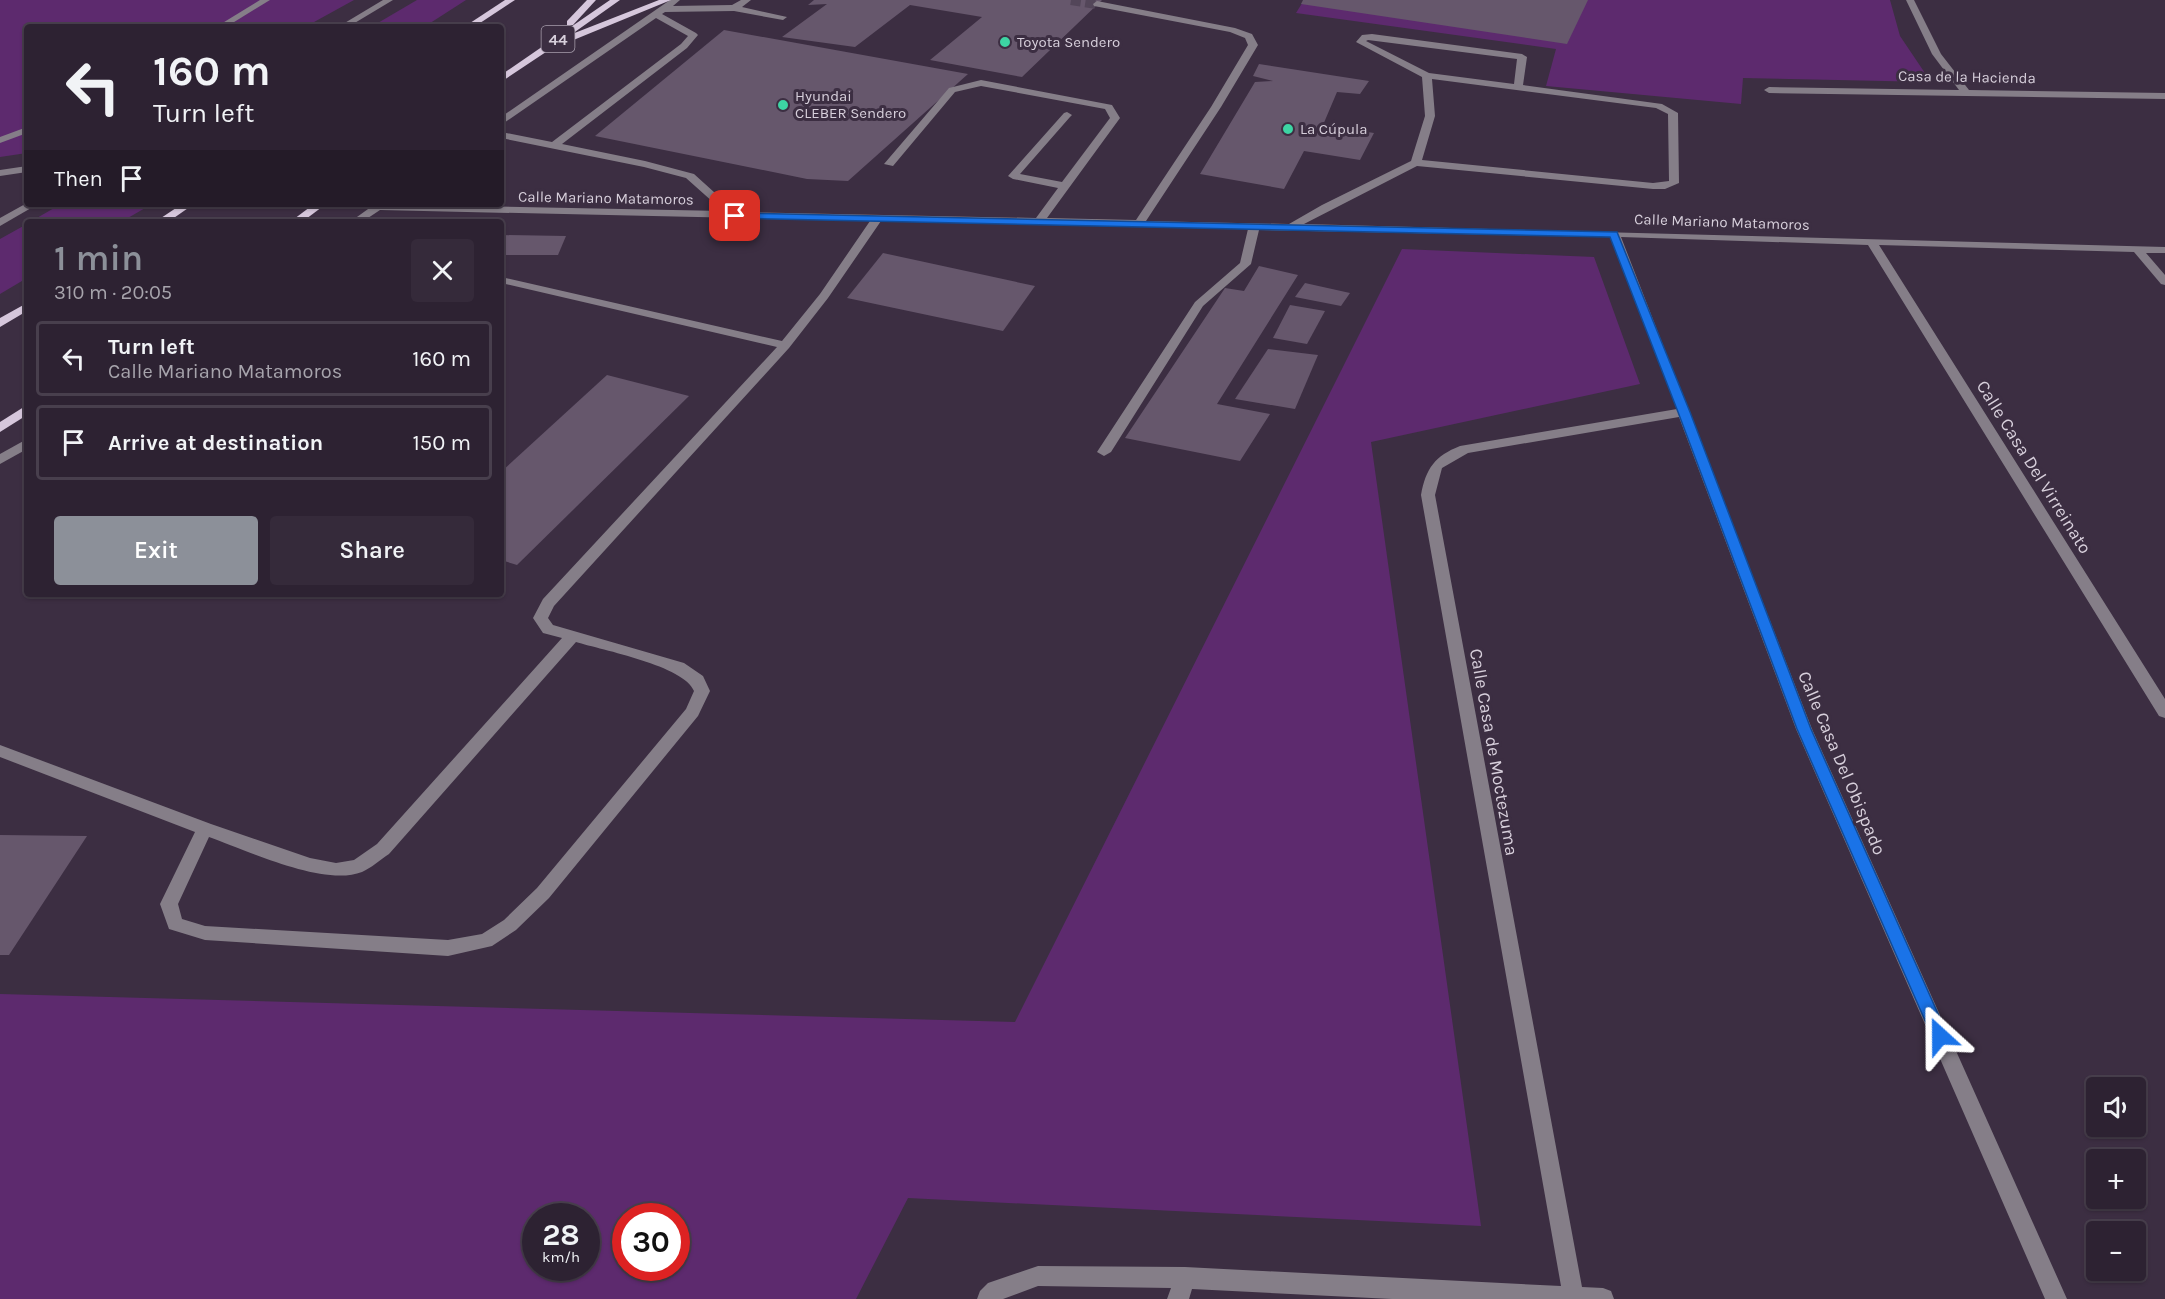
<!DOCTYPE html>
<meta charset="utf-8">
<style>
:root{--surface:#2d2232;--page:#352a3a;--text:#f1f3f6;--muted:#a7a4ac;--line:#483f4d;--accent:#8c9099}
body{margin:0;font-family:Karla,sans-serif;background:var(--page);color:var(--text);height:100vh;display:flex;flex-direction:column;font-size:22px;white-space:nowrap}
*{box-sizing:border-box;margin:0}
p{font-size:20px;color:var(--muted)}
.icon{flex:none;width:33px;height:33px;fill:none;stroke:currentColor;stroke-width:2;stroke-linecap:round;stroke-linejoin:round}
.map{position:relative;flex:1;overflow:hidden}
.side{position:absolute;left:24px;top:219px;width:480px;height:378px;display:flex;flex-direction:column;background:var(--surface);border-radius:6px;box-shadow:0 2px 4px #0004,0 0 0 2px var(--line)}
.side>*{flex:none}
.banner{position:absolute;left:24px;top:24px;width:480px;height:183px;border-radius:6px;box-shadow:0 2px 4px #0004,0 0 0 2px var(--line);background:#2d2232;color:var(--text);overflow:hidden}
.controls{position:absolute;left:2086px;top:1077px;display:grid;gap:12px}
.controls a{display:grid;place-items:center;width:60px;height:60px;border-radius:6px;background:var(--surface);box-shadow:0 2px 4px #0004,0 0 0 2px var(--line);font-size:30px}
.speed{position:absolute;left:522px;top:1203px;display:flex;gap:12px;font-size:30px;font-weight:700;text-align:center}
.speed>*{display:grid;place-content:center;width:78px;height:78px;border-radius:50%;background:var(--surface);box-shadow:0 2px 4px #0004,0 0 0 2px var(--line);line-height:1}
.speed small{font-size:15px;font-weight:400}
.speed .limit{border:9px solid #d22;background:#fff;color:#111}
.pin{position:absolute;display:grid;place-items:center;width:51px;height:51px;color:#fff;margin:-26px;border-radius:12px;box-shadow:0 3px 9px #0006}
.me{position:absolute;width:66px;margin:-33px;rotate:336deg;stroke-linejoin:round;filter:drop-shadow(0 0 4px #0008)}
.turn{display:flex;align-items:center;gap:21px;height:126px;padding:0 30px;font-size:27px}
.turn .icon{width:78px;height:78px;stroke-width:2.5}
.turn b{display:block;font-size:42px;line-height:51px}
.then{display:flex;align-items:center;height:57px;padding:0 30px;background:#0003;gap:12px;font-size:22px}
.round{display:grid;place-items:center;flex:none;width:63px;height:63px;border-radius:6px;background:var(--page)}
.head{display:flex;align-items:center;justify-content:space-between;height:102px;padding:0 30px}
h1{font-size:36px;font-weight:600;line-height:45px;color:var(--accent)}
.action{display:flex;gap:12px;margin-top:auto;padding:12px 30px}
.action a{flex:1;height:69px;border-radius:6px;background:var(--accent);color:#fff;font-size:24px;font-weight:600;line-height:69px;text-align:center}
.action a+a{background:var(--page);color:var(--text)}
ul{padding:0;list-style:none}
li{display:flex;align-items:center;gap:18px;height:75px;margin:0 12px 9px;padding:0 18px;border:3px solid var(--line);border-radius:6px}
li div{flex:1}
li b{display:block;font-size:22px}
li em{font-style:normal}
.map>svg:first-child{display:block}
.green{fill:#5d2a6e;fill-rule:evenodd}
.building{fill:#66576c}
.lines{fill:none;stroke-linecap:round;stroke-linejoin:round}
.minor-tunnel{stroke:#534659;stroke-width:10;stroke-dasharray:10 4.5;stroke-linecap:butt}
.minor{fill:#857e88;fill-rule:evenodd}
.major{fill:#d6c7dc;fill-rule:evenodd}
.route{fill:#1a73e8;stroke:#114b97;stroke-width:1.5}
.poi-dot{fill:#3dd4a3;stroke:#3c2e42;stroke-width:2}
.labels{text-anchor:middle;stroke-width:6;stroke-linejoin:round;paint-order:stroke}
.far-poi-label{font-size:15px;fill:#d7cfdb;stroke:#3c2e42;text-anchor:start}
.far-street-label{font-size:15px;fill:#d7cfdb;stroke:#3c2e42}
.shield{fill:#3c2e42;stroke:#a89fad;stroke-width:1.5}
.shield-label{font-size:16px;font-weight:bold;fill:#d7cfdb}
.street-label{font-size:18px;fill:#d7cfdb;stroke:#3c2e42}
</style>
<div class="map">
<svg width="2165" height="1299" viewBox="0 0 2165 1299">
<rect width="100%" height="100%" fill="#3c2e42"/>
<g class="green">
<polygon points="0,0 354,0 305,27 27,27 27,153 0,157"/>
<polygon points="417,0 466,0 424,27 371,27"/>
<polygon points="1304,0 1890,0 1900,36 1931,82 1743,78 1741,104 1546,86 1556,49 1296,13"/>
<polygon points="61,204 152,204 121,222 30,222"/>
<polygon points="27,224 27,278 0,294 0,239"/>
<path d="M1402,249L1594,257L1640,384L1371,442L1481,1226L908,1198L856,1299H0V994L1015,1022ZM536,1216H586V1268H536ZM626,1216H676V1268H626Z"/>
</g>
<g class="building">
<polygon points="814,0 1102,0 1022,77 930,60 982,17 910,5 855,47 782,37 827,4 808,5"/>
<polygon points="1303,0 1588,0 1567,44 1301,4"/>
<polygon points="724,30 968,74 848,181 807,179 595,136"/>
<polygon points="1259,64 1369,81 1360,94 1337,92 1323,125 1374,133 1360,160 1304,151 1284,189 1200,174 1255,82 1273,81 1253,76"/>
<polygon points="501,235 566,236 558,255 501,255"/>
<polygon points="883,253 1035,286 1003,331 847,298"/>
<polygon points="1259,266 1298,275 1217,404 1270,414 1240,461 1125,438 1225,288 1244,291"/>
<polygon points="1305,283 1350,293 1341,306 1295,297"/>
<polygon points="1290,305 1325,311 1307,344 1273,338"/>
<polygon points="1268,349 1318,355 1295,409 1235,399"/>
<polygon points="607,375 689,396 517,565 501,560 501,472"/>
<polygon points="0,835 87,836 9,955 0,955"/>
</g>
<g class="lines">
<polyline class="minor-tunnel" points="1071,0 1097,4"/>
<g class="minor">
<polygon points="260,0 270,0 226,27 216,27"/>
<polygon points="383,0 393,0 348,27 338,27"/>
<path d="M670,0H680L673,6L732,5L741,0H751L742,7L787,17L783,20L734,11L665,12L662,14L696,33L698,35L687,48L562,144L645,161L694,174L736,212L1036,218L1058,188L1013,179L1008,176L1064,113L1067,112L1072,115L1070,117L1020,174L1062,182L1110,118L1105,109L981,86L955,92L893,166L884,164L949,88L981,80L1112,105L1120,118L1047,218L1136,220L1211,107L1248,45L1245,38L1230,32L1094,6L1093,4L1097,1L1235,28L1252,34L1258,45L1221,107L1146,221L1289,224L1322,205L1411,161L1425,116L1422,77L1356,42L1362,35L1372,34L1522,54L1527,57L1523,85L1662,104L1678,113L1679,183L1665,189H1653L1417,166L1304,224L2165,247V253H2146L2165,275V285L2161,284L2134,252L1879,245L2165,699V718L2159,716L1868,245L1621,237L1812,729L2067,1299H2045L1796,729L1679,417L1468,453L1442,468L1435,495L1582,1287L1603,1288L1611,1291L1614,1299H1392L1192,1289L1189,1299H1167L1171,1288L1038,1286L1003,1299H977L980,1291L988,1283L1038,1266L1185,1267L1561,1286L1421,495C1426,468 1435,456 1460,446L1677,409L1610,237L1259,230L1251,264L1203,306L1111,452L1104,456L1097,452L1195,302L1240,263L1248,229L881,221L828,298L789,348L554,606L548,618L553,625L684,663L703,676L710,691L698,716L549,898L516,930L492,946L448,956L205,940L169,929L160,904L195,832L0,757V745L211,824L310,858L336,863L354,860L377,844L562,638L543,633L533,618L543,599L777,347L501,283V277L782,341L820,294L870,221L380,210L362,222H350L375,204L723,211L686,178L644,167L501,138V132L552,142L681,44L688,36L656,18L501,125V117ZM1368,40L1517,59L1514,84L1429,73L1366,41ZM1432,79L1656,108L1668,114L1669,181L1653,183L1422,160L1435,116ZM576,642C602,650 685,666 694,691L686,709L537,888L504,920L482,934L448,940L205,926L182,919L178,904L209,837C248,851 324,887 362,872C371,868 380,860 389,854Z"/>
<polygon points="1906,0 1914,0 1941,54 1969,90 2165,93 2165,99 1769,93 1764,90 1769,87 1959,90 1932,54"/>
<polygon points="27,127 27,133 0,143 0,137"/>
<polygon points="27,166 27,172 0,176 0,170"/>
<polygon points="27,203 38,204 0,226 0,218"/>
<polygon points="27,439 27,449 0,464 0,454"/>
</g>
<g class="major">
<polygon points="505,0 515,0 474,27 464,27"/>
<polygon points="587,0 596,0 573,25 567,25 567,21"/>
<polygon points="610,0 620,0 572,34 659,0 671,0 571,41 564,40 501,82 501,75"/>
<polygon points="182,204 194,204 168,222 155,222"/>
<polygon points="314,204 326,204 302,222 290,222"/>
<polygon points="27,303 27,311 0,327 0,318"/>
<polygon points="27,405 27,415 0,432 0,422"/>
</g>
</g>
<polygon class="route" points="735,213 1617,232 1690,412 1811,729 1948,1036 1946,1041 1940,1044 1934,1041 1797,729 1678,412 1610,237 732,218 730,216"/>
<g class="poi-dot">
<circle cx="1005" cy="42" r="6"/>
<circle cx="783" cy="105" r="6"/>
<circle cx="1288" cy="129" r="6"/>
</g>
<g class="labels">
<g class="far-poi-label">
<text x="1017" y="47">Toyota Sendero</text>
<text x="795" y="101">Hyundai<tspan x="795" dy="17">CLEBER Sendero</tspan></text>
<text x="1300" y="134">La Cúpula</text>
</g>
<g class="far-street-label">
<text transform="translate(1967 77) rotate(1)" y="5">Casa de la Hacienda</text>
<text transform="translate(606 198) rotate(1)" y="5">Calle Mariano Matamoros</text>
<text transform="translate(1722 222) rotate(2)" y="5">Calle Mariano Matamoros</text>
</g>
<rect class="shield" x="541.5" y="26" width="33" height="26" rx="4.5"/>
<g class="shield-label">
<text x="558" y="45">44</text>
</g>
<g class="street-label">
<text transform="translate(2034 467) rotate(58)" y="6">Calle Casa Del Virreinato</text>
<text transform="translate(1494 752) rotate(80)" y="6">Calle Casa de Moctezuma</text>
<text transform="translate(1842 763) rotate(67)" y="6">Calle Casa Del Obispado</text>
</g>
</g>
</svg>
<div class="controls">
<a><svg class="icon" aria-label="sound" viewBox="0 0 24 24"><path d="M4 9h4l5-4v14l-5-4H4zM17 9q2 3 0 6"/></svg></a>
<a>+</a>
<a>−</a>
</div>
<div class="speed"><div>28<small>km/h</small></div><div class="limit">30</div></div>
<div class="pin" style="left:735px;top:216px;background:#d93025"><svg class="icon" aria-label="arrive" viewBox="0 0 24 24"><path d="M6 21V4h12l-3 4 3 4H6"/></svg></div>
<svg class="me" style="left:1940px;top:1036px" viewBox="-20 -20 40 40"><path d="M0-17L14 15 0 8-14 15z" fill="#1a73e8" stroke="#fff" stroke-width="4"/></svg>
<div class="banner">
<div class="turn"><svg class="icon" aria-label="left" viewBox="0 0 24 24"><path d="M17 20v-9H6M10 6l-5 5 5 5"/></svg><div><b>160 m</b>Turn left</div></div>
<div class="then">Then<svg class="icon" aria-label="arrive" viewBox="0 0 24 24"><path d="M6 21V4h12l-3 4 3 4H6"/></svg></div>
</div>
<section class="side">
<div class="head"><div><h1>1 min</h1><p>310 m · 20:05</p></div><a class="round"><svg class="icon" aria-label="close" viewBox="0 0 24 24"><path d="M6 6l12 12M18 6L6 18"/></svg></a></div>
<ul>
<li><svg class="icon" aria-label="left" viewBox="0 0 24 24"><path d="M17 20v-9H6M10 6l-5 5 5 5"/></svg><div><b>Turn left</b><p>Calle Mariano Matamoros</p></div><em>160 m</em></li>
<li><svg class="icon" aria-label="arrive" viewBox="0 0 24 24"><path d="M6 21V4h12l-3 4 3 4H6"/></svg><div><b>Arrive at destination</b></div><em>150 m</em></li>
</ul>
<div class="action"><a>Exit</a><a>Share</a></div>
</section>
</div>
